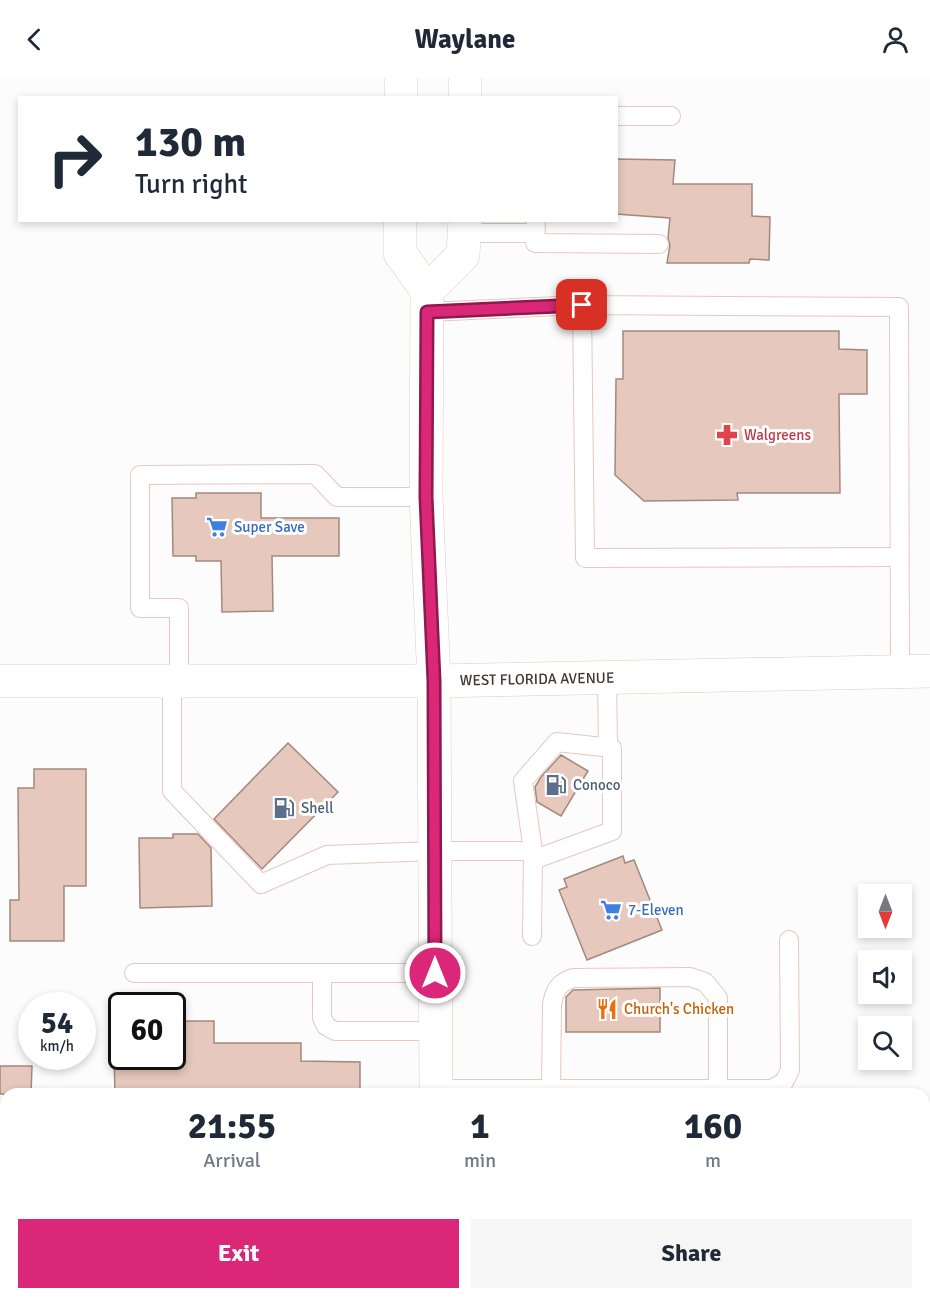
<!DOCTYPE html>
<style>
:root{--surface:#fff;--page:#f6f6f7;--text:#1f2937;--muted:#747a83;--accent:#db2777}
body{margin:0;font-family:Signika,sans-serif;background:var(--page);color:var(--text);height:100vh;display:flex;flex-direction:column;font-size:22px;white-space:nowrap}
*{box-sizing:border-box;margin:0}
p{font-size:20px;color:var(--muted)}
.icon{flex:none;width:33px;height:33px;fill:none;stroke:currentColor;stroke-width:2;stroke-linecap:round;stroke-linejoin:round}
.map{position:relative;flex:1;overflow:hidden}
.sheet{position:absolute;left:0px;top:1010px;width:930px;height:212px;display:flex;flex-direction:column;background:var(--surface);border-radius:18px 18px 0 0;box-shadow:0 3px 9px #0003}
.sheet>*{flex:none}
.hud{position:absolute;left:18px;top:18px;width:600px;height:126px;border-radius:0px;box-shadow:0 3px 9px #0003;background:#fff;color:var(--text);overflow:hidden}
.needle{width:39px;rotate:180deg}
.controls{position:absolute;left:858px;top:806px;display:grid;gap:12px}
.controls a{display:grid;place-items:center;width:54px;height:54px;border-radius:0px;background:var(--surface);box-shadow:0 3px 9px #0003;font-size:30px}
.speed{position:absolute;left:18px;top:914px;display:flex;gap:12px;font-size:30px;font-weight:700;text-align:center}
.speed>*{display:grid;place-content:center;width:78px;height:78px;border-radius:50%;background:var(--surface);box-shadow:0 3px 9px #0003;line-height:1}
.speed small{font-size:15px;font-weight:400}
.speed .limit{border:3px solid #111;border-radius:9px;background:#fff;color:#111}
.pin{position:absolute;display:grid;place-items:center;width:51px;height:51px;color:#fff;margin:-26px;border-radius:12px;box-shadow:0 3px 9px #0006}
.me{position:absolute;width:66px;margin:-33px;rotate:0deg;stroke-linejoin:round;filter:drop-shadow(0 0 4px #0008)}
.turn{display:flex;align-items:center;gap:21px;height:126px;padding:0 18px;font-size:27px}
.turn .icon{width:78px;height:78px;stroke-width:2.5}
.turn b{display:block;font-size:42px;line-height:51px}
.eta{display:flex;justify-content:space-evenly;align-items:center;height:102px;text-align:center}
.eta b{font-size:36px;font-weight:800;line-height:42px}
.action{display:flex;gap:12px;margin-top:auto;padding:12px 18px}
.action a{flex:1;height:69px;border-radius:0px;background:var(--accent);color:#fff;font-size:24px;font-weight:800;line-height:69px;text-align:center}
.action a+a{background:var(--page);color:var(--text)}
header{display:flex;justify-content:space-between;align-items:center;height:78px;padding:0 18px;background:var(--surface);font-size:27px;font-weight:800}
.map>svg:first-child{display:block}
.building{fill:#e6c8bc;stroke:#a4887d;stroke-width:1.5}
.lines{fill:none;stroke-linecap:round;stroke-linejoin:round}
.service-casing{stroke:#e6c8bc;stroke-width:20}
.tertiary-casing{stroke:#e6c8bc;stroke-width:34}
.primary-casing{stroke:#e6c8bc;stroke-width:34}
.service{stroke:#fff;stroke-width:18}
.tertiary{stroke:#fff;stroke-width:33}
.primary{stroke:#fff;stroke-width:33}
.route-casing{stroke:#8e194d;stroke-width:15}
.route{stroke:#db2777;stroke-width:10}
.labels{text-anchor:middle;stroke-width:6;stroke-linejoin:round;paint-order:stroke}
.health-label{font-size:15px;fill:#be3a42;stroke:#fff;text-anchor:start}
.shop-label{font-size:15px;fill:#366cbe;stroke:#fff;text-anchor:start}
.street-label{font-size:15px;fill:#423631;stroke:#fff}
.service-label{font-size:15px;fill:#4e5e75;stroke:#fff;text-anchor:start}
.food-label{font-size:15px;fill:#c56008;stroke:#fff;text-anchor:start}
</style>
<header><svg class="icon" aria-label="back" viewBox="0 0 24 24"><path d="M15 5l-7 7 7 7"/></svg>Waylane<svg class="icon" aria-label="person" viewBox="0 0 24 24"><circle cx="12" cy="8" r="4"/><path d="M4 21q1-7 8-7t8 7"/></svg></header>
<div class="map">
<svg width="930" height="1220" viewBox="0 0 930 1220">
<rect width="100%" height="100%" fill="#fcfcfc"/>
<g class="building">
<polygon points="616,81 675,82 673,106 752,106 752,138 770,139 769,182 750,181 749,185 667,185 670,167 668,160 670,140 616,136"/>
<polygon points="623,253 839,253 839,271 867,272 867,316 839,316 840,415 737,415 738,422 644,423 615,397 616,301 623,301"/>
<polygon points="196,415 261,415 261,440 339,440 339,478 272,478 273,533 222,534 221,483 196,483 196,478 173,478 172,420 196,420"/>
<polygon points="288,665 338,714 262,791 214,741"/>
<polygon points="561,677 588,693 561,738 537,724 535,709 541,699"/>
<polygon points="34,691 86,691 86,808 64,808 64,863 10,863 10,822 19,822 18,710 34,710"/>
<polygon points="173,756 198,756 211,770 212,828 140,830 139,760 173,760"/>
<polygon points="623,778 625,785 634,782 662,852 587,882 559,812 567,809 564,801"/>
<polygon points="660,910 660,954 566,954 566,919 573,912"/>
<polygon points="172,943 214,943 214,965 301,965 301,983 360,984 360,1016 115,1016 114,978 172,978"/>
<polygon points="0,988 32,988 31,1016 0,1016"/>
</g>
<g class="lines">
<defs>
<g id="service">
<polyline points="616,38 671,38"/>
<polyline points="536,142 535,165 659,166"/>
<polyline points="465,155 535,155"/>
<polyline points="582,227 585,480 899,479"/>
<polyline points="427,234 582,227 899,229 900,593"/>
<polyline points="607,599 608,670"/>
<polyline points="172,603 172,713 261,806 327,777 435,773 533,773"/>
<polyline points="179,603 179,530 140,530 140,397 315,396 337,419 426,419"/>
<polyline points="532,858 533,773 523,703 557,664 612,670 612,753 533,782"/>
<polyline points="134,895 435,895"/>
<polyline points="322,895 322,940 326,948 335,953 435,953"/>
<polyline points="436,1011 772,1011 784,1004 790,992 789,862"/>
<path d="M551,1011L552,926C555,911 559,905 573,900L690,899L705,904L718,920V1011"/>
<polyline points="554,1215 554,1220"/>
<polyline points="688,1215 695,1220"/>
<polyline points="165,1220 166,1215"/>
</g>
<polyline id="tertiary" points="0,603 434,603 930,593"/>
<g id="primary">
<polyline points="465,0 465,20"/>
<polyline points="401,20 401,0"/>
<polyline points="400,142 400,175 427,213 426,419 434,603 436,1016"/>
<polyline points="427,213 463,177 465,142"/>
<polyline points="436,1220 436,1215"/>
</g>
</defs>
<use href="#service" class="service-casing"/>
<use href="#tertiary" class="tertiary-casing"/>
<use href="#primary" class="primary-casing"/>
<use href="#service" class="service"/>
<use href="#tertiary" class="tertiary"/>
<use href="#primary" class="primary"/>
</g>
<g class="lines">
<defs>
<polyline id="route" points="435,895 434,603 426,419 427,234 582,227"/>
</defs>
<use href="#route" class="route-casing"/>
<use href="#route" class="route"/>
</g>
<defs>
<symbol id="pharmacy-bare" viewBox="-9 -9 18 18"><path d="M-2-6h4v4h4v4h-4v4h-4v-4h-4v-4h4Z" fill="#e0444e" stroke="#fff" stroke-width="2.5" paint-order="stroke"/></symbol>
<symbol id="supermarket-bare" viewBox="-9 -9 18 18"><path d="M-6-5.5h2.5l.6 2H6L4.5 2H-2.5L-4.4-4H-6ZM-1.5 3.2a1.3 1.3 0 1 0 .1 0ZM3 3.2a1.3 1.3 0 1 0 .1 0Z" fill="#3f7fe0" stroke="#fff" stroke-width="2.5" paint-order="stroke"/></symbol>
<symbol id="fuel-bare" viewBox="-9 -9 18 18"><path d="M-5.5-6h7V0h2V4h1.3V-2.5L3-4.5l.8-.8L6-3V5H2.5V1h-1V6h-7ZM-4.2-4.7v3.2H.2V-4.7Z" fill="#5c6f8a" stroke="#fff" stroke-width="2.5" paint-order="stroke"/></symbol>
<symbol id="restaurant-bare" viewBox="-9 -9 18 18"><path d="M-5-6h1v4h1v-4h1v4h1v-4h1v5L-1.5 .5V6h-2V.5L-5-1ZM5-6V6H3V1.5H1.5Q1.5-4 5-6Z" fill="#e8710a" stroke="#fff" stroke-width="2.5" paint-order="stroke"/></symbol>
</defs>
<g fill-rule="evenodd">
<use href="#pharmacy-bare" x="712" y="342" width="30" height="30"/>
<use href="#supermarket-bare" x="202" y="434" width="30" height="30"/>
<use href="#fuel-bare" x="541" y="692" width="30" height="30"/>
<use href="#fuel-bare" x="269" y="715" width="30" height="30"/>
<use href="#supermarket-bare" x="596" y="817" width="30" height="30"/>
<use href="#restaurant-bare" x="592" y="916" width="30" height="30"/>
</g>
<g class="labels">
<g class="health-label">
<text x="744" y="362">Walgreens</text>
</g>
<g class="shop-label">
<text x="234" y="454">Super Save</text>
<text x="628" y="837">7-Eleven</text>
</g>
<g class="street-label">
<text transform="translate(537 601) rotate(-1)" y="5">WEST FLORIDA AVENUE</text>
</g>
<g class="service-label">
<text x="573" y="712">Conoco</text>
<text x="301" y="735">Shell</text>
</g>
<g class="food-label">
<text x="624" y="936">Church's Chicken</text>
</g>
</g>
</svg>
<div class="controls">
<a><svg class="needle" viewBox="-14 -14 28 28"><path d="M0-13l5 13h-10z" fill="#e53935"/><path d="M0 13l5-13h-10z" fill="#747a83"/></svg></a>
<a><svg class="icon" aria-label="sound" viewBox="0 0 24 24"><path d="M4 9h4l5-4v14l-5-4H4zM17 9q2 3 0 6"/></svg></a>
<a><svg class="icon" aria-label="search" viewBox="0 0 24 24"><circle cx="10" cy="10" r="6"/><path d="M15 15l6 6"/></svg></a>
</div>
<div class="speed"><div>54<small>km/h</small></div><div class="limit">60</div></div>
<div class="pin" style="left:582px;top:227px;background:#d93025"><svg class="icon" aria-label="arrive" viewBox="0 0 24 24"><path d="M6 21V4h12l-3 4 3 4H6"/></svg></div>
<svg class="me" style="left:435px;top:895px" viewBox="-20 -20 40 40"><circle r="17" fill="#db2777" stroke="#fff" stroke-width="3"/><path d="M0-11L8 9 0 5-8 9z" fill="#fff"/></svg>
<div class="hud">
<div class="turn"><svg class="icon" aria-label="right" viewBox="0 0 24 24"><path d="M7 20v-9h11M14 6l5 5-5 5"/></svg><div><b>130 m</b>Turn right</div></div>
</div>
<section class="sheet">
<div class="eta">
<div><b>21:55</b><p>Arrival</p></div>
<div><b>1</b><p>min</p></div>
<div><b>160</b><p>m</p></div>
</div>
<div class="action"><a>Exit</a><a>Share</a></div>
</section>
</div>
